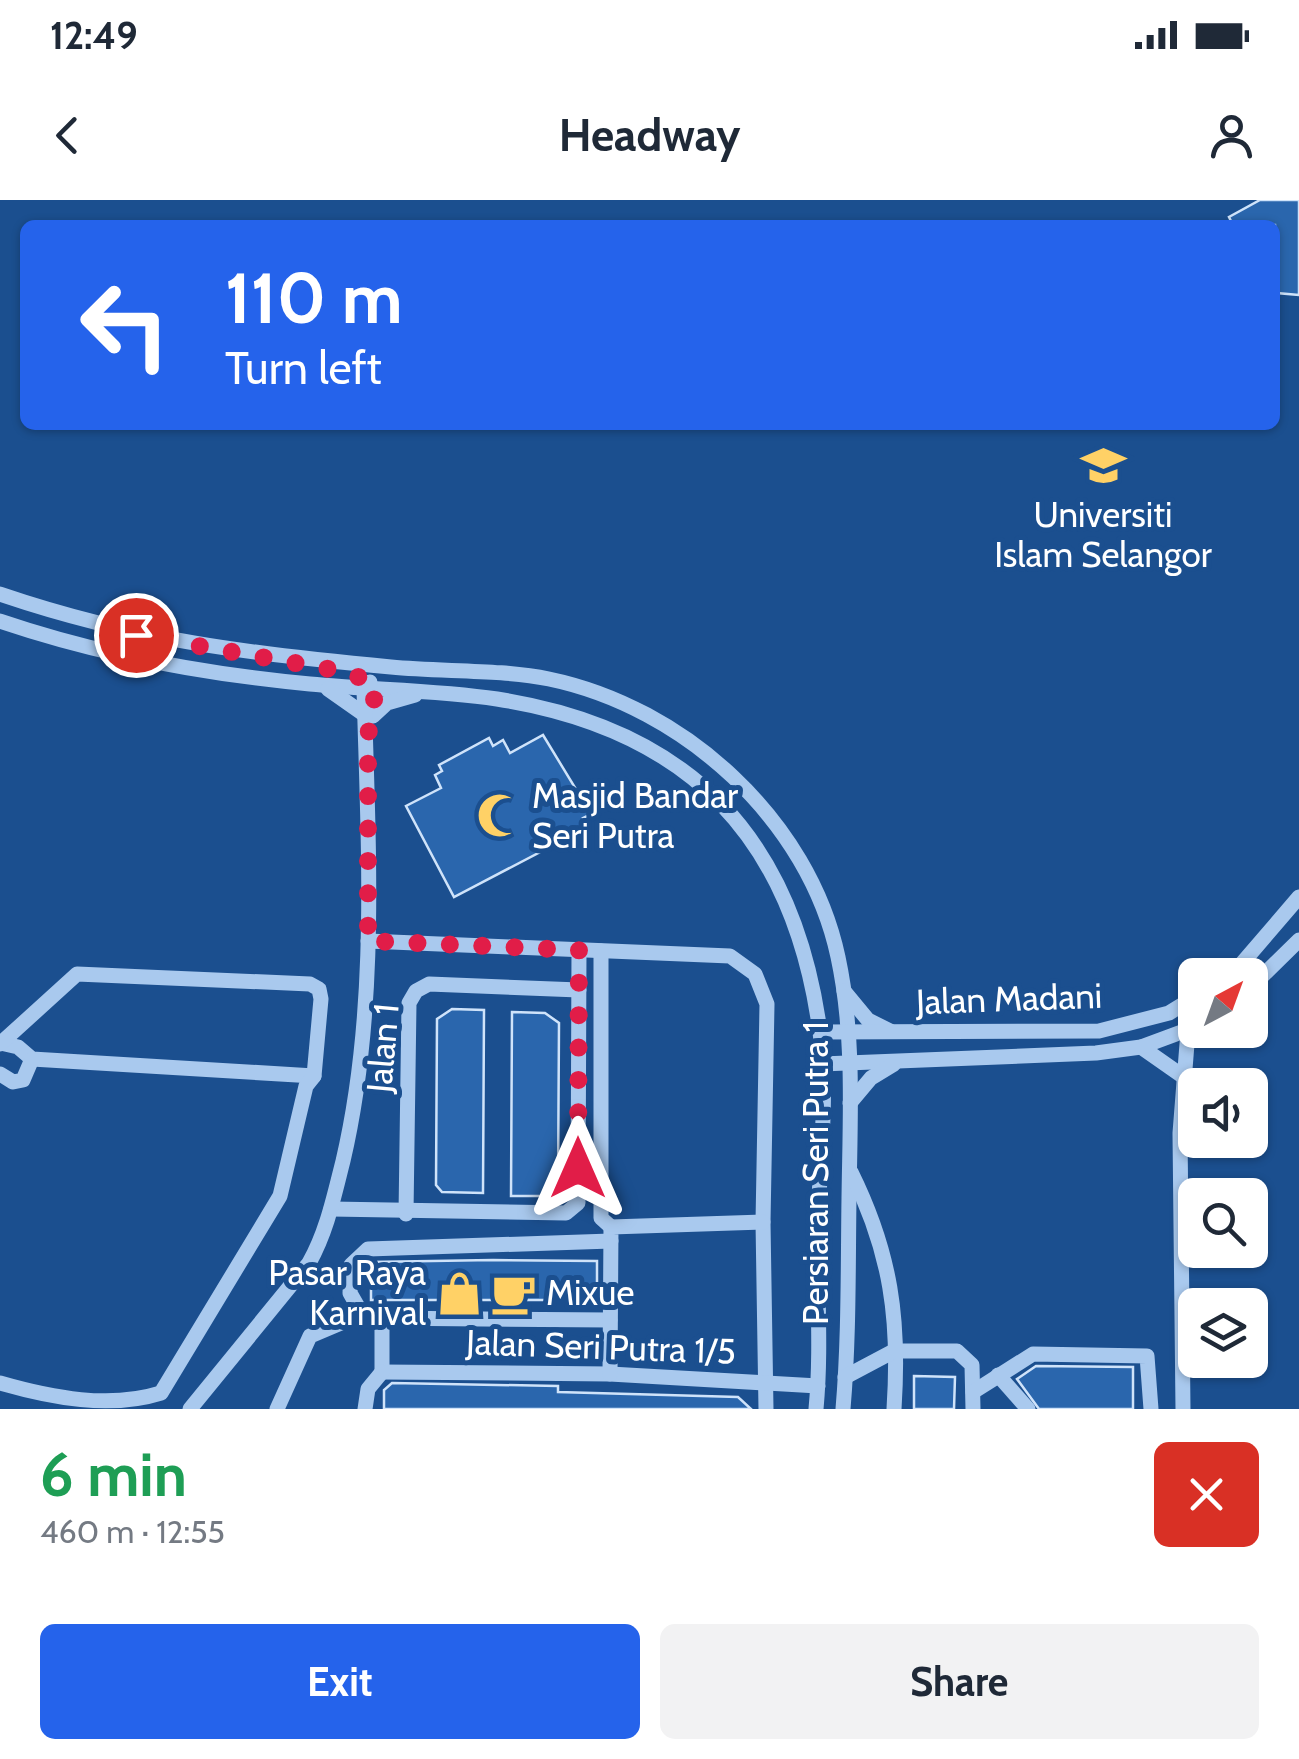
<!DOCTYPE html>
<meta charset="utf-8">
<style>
:root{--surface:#fff;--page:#f2f2f3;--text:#1f2937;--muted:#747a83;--accent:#2563eb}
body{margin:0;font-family:Cabin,sans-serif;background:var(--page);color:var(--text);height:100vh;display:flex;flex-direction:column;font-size:38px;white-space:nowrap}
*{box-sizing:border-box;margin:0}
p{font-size:32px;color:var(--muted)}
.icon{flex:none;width:55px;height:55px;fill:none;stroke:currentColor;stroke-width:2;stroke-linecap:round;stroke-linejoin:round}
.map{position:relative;height:1209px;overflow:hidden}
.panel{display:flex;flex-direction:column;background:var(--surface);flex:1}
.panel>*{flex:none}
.top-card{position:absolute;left:20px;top:20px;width:1260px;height:210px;border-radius:15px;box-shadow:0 2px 8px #0004;background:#2563eb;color:#fff;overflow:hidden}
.needle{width:65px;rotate:41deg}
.buttons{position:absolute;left:1178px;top:758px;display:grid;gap:20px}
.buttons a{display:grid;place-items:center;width:90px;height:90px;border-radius:15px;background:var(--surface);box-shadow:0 2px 8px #0004;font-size:50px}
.pin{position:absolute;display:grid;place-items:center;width:85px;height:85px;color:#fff;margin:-42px;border:5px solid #fff;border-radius:50%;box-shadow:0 2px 10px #0007}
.me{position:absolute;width:110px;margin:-55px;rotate:0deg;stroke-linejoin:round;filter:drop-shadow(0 0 8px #0008)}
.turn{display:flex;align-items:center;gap:35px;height:210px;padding:0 40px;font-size:45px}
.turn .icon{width:130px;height:130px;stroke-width:2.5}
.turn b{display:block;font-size:70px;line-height:85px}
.round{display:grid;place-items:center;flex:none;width:105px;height:105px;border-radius:15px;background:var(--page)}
.headline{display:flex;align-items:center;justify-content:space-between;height:170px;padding:0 40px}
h1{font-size:60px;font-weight:700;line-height:75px;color:#1e9e55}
.cta{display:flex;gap:20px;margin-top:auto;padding:20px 40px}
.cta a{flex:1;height:115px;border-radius:15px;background:var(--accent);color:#fff;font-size:40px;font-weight:700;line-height:115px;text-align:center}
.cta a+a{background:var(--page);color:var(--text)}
.status{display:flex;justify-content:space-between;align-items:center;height:70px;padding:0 50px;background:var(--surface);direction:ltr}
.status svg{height:28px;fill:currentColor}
header{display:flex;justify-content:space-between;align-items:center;height:130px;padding:0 40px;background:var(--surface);font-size:45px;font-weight:700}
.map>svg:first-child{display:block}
.building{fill:#2a66ad;stroke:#cfe3fa;stroke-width:2.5}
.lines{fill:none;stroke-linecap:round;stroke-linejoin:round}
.minor{stroke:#a9c9ee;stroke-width:15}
.route{stroke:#e11d48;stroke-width:18;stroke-dasharray:0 32.4}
.labels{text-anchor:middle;stroke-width:10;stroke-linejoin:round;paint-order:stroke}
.poi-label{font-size:35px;fill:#fff;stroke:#1b4f8f;text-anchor:start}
.street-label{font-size:35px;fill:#fff;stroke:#1b4f8f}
</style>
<div class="status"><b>12:49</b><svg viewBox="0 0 49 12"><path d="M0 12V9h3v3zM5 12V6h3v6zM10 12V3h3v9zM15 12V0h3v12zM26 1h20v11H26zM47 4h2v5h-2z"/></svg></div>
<header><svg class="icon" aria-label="back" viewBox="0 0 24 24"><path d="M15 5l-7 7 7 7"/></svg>Headway<svg class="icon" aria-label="person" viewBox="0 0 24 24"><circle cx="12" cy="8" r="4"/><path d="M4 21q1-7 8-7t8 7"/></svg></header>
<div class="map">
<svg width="1299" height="1209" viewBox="0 0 1299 1209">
<rect width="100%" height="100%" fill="#1b4f8f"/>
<g class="building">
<polygon points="1260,0 1299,0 1299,95 1277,93 1275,25 1233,25 1229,17"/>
<polygon points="543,535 591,614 583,618 588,627 454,697 406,606 441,588 435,575 442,571 439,565 489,538 493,546 503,540 510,553"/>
<polygon points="452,809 484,810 483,993 442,992 436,985 437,819"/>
<polygon points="512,812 545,813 559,823 558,988 552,996 511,996"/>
<polygon points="493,1060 597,1061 597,1100 371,1100 371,1062"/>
<polygon points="1036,1166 1133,1167 1133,1209 1039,1209 1017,1179"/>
<polygon points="914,1176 955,1177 954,1209 914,1209"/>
<polygon points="392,1183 558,1186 558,1192 738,1197 751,1209 384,1209 384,1190"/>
</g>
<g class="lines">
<g class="minor">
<path d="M0,394C135,440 251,454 391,467C443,472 499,469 549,479C684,507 809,620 838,757C855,836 850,918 849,998C848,1068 849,1139 843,1209"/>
<path d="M0,421C100,455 205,474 310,484C372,490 435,490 497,499C690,529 794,638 820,832C828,893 820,959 818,1021C816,1084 822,1146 816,1209"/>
<polyline points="328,489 365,515"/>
<polyline points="373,516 387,503 415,495"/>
<polyline points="368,741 730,756 755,774 767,804 763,1022 766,1209"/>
<polyline points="601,751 601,1018 611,1027"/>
<polyline points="1232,775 1299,697"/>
<polyline points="1250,788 1299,740"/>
<polyline points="844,791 868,820 890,831"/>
<polyline points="820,832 1099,831 1169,813 1195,797"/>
<polyline points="1,843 18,847 32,859 314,876"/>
<path d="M0,844L77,774L310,784L319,789L321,799L314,876L306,886L280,996L161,1193C110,1209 52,1198 0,1183"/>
<polyline points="1141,847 1181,875"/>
<polyline points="822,864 1096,853 1141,847 1195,827"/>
<polyline points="0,874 13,882 23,880 32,859"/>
<polyline points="850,903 871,878 894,864"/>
<path d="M851,972C891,1053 900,1119 894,1209"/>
<polyline points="331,1009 566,1013 578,1003 579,750"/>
<polyline points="406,1014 409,803 416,791 429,784 579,790"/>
<polyline points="610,1120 374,1118 362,1114 350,1093 351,1065 368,1049 611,1041"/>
<polyline points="382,1172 610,1174 818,1186"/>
<polyline points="382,1172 382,1118"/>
<polyline points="610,1174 611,1027 763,1022"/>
<polyline points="998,1175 1028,1209"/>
<polyline points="845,1177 894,1151 957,1151 972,1165 973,1209"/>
<polyline points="973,1192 1033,1154 1147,1156 1151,1209"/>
<path d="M190,1209L309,1063C327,1031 334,996 343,961C379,807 368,644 364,488L370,482"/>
<polyline points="277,1209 310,1136 362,1114"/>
<polyline points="365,1209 368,1189 382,1172"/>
<polyline points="1183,1209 1180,933 1188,831 1185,803"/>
</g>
</g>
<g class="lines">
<polyline class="route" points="136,435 352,473 376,488 368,536 368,741 579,750 578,968"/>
</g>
<defs>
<symbol id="university-bare" viewBox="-9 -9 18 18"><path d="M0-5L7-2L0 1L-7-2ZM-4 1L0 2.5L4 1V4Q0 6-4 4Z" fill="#ffd166" stroke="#1b4f8f" stroke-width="2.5" paint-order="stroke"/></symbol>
<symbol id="mosque-bare" viewBox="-9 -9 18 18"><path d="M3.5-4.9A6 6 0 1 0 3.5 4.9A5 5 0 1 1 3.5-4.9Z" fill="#ffd166" stroke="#1b4f8f" stroke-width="2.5" paint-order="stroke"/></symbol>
<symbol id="shop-bare" viewBox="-9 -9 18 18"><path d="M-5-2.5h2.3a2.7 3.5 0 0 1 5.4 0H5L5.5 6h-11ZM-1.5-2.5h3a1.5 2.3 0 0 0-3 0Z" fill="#ffd166" stroke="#1b4f8f" stroke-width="2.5" paint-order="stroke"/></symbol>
<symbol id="cafe-bare" viewBox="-9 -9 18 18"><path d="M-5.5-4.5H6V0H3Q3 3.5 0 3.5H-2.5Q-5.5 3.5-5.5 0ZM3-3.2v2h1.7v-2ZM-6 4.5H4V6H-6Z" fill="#ffd166" stroke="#1b4f8f" stroke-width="2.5" paint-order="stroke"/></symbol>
</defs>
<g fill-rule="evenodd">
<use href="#university-bare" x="1072" y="234" width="63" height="63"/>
<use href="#mosque-bare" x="468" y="584" width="63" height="63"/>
<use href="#shop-bare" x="428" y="1062" width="63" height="63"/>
<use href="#cafe-bare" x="482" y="1062" width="63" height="63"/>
</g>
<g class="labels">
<g class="poi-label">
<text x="1103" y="327" text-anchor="middle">Universiti<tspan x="1103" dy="40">Islam Selangor</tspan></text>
<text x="532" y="608">Masjid Bandar<tspan x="532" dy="40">Seri Putra</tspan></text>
<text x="426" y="1085" text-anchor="end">Pasar Raya<tspan x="426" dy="40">Karnival</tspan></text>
<text x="546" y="1105">Mixue</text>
</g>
<g class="street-label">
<text transform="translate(1009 799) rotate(-2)" y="12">Jalan Madani</text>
<text transform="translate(383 848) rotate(-85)" y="12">Jalan 1</text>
<text transform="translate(816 973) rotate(-90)" y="12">Persiaran Seri Putra 1</text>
<text transform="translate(601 1147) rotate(2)" y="12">Jalan Seri Putra 1/5</text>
</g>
</g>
</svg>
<div class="buttons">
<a><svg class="needle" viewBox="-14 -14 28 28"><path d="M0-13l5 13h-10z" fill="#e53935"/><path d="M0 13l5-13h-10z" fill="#747a83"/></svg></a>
<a><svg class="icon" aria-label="sound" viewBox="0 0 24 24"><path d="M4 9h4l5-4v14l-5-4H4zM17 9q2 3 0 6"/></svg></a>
<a><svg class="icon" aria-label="search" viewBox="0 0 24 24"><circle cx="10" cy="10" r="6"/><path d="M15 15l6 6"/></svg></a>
<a><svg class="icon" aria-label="layers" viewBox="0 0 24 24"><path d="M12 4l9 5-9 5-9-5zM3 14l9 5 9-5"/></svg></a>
</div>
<div class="pin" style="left:136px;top:435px;background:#d93025"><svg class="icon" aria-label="arrive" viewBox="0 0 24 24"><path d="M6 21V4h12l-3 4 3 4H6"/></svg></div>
<svg class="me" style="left:578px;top:968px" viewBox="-20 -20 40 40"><path d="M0-17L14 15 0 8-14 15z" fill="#e11d48" stroke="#fff" stroke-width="4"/></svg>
<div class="top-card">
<div class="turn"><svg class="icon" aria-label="left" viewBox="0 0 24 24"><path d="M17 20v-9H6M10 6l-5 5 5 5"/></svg><div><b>110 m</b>Turn left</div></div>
</div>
</div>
<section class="panel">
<div class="headline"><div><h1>6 min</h1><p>460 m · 12:55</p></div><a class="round" style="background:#d93025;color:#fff"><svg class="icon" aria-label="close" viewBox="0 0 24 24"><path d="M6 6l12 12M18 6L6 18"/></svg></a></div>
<div class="cta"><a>Exit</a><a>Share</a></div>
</section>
